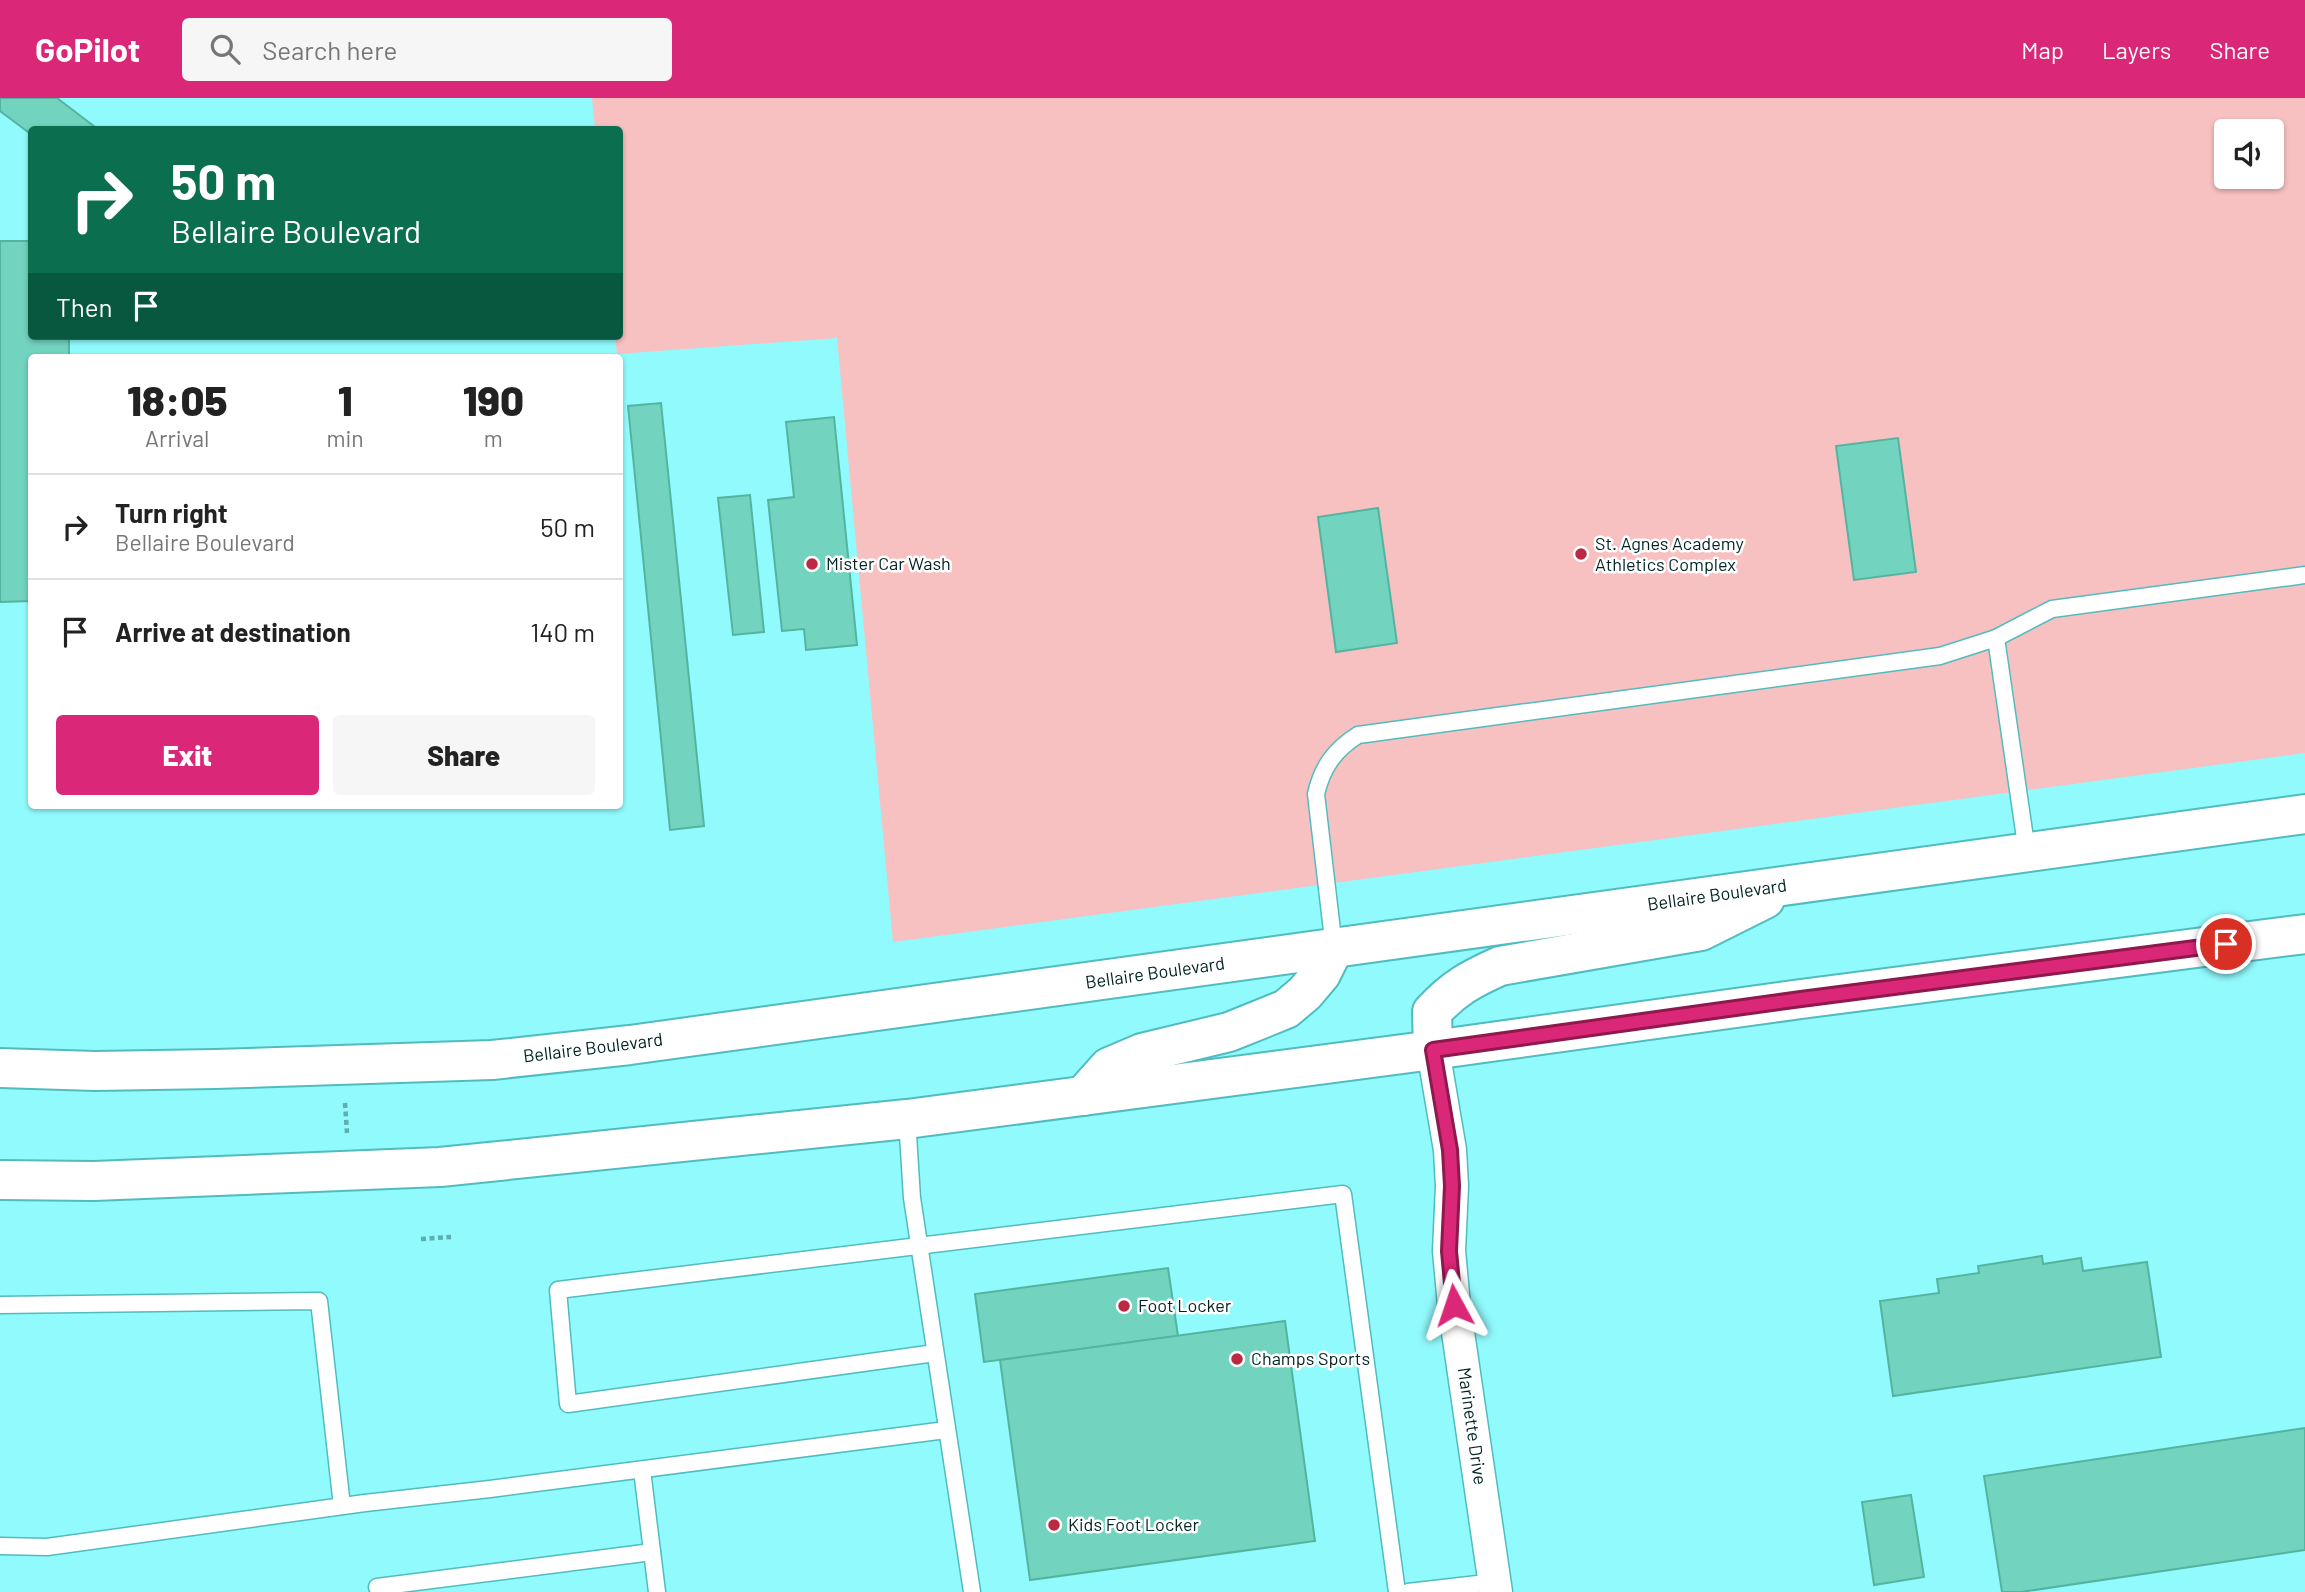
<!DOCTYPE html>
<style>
:root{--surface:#fff;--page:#f6f6f6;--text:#222;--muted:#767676;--line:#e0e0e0;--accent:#db2777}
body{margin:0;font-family:Barlow,sans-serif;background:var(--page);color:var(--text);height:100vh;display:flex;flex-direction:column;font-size:26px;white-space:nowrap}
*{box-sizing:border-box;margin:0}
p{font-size:23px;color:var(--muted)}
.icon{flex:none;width:38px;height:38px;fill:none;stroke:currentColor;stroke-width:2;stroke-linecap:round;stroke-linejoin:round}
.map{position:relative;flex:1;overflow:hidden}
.drawer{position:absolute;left:28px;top:256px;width:595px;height:455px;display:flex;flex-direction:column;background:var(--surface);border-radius:7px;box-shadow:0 2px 5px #0004}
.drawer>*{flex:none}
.hud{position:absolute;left:28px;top:28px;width:595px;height:214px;border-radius:7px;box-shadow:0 2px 5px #0004;background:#0b6e4f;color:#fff;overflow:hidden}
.controls{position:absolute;left:2214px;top:21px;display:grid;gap:14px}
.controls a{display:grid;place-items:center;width:70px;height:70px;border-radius:7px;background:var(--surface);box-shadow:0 2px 5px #0004;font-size:35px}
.pin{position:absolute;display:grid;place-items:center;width:60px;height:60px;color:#fff;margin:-30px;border:4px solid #fff;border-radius:50%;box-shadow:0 2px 7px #0007}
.me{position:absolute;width:77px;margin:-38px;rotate:355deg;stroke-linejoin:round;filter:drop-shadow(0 0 5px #0008)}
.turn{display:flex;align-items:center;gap:24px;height:147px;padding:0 28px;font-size:32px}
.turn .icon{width:91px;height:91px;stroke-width:2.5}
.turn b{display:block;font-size:49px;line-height:60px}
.then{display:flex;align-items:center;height:66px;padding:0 28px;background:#0003;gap:14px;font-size:26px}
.eta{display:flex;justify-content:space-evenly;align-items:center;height:119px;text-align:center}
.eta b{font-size:42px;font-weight:800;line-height:49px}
.cta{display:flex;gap:14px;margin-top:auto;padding:14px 28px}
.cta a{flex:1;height:80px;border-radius:7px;background:var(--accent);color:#fff;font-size:28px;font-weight:800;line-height:80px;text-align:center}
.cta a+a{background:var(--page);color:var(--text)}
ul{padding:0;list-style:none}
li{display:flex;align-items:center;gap:21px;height:105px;padding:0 28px;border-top:2px solid var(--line)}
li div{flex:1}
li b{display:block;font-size:26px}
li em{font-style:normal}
header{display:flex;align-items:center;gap:42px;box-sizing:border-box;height:98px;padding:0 35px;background:var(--accent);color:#fff}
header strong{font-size:33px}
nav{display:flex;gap:38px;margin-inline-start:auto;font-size:24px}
.search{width:490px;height:63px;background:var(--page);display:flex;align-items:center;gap:18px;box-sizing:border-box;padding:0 24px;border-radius:7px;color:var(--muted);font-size:26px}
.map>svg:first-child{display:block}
.green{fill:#f7c0c1;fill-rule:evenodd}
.building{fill:#72d3be;stroke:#53b5a1;stroke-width:2}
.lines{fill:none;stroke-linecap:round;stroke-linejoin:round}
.lane-casing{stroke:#51bcbf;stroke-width:19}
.street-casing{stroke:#51bcbf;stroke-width:35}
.primary-casing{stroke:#51bcbf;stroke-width:42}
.path{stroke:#5eaeb0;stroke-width:4.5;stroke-dasharray:5 3.5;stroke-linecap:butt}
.lane{stroke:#fff;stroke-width:16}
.street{stroke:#fff;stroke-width:32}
.primary{stroke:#fff;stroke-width:38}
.route-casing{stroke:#8e194d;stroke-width:18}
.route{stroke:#db2777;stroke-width:12}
.poi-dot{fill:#bb2a42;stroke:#fff;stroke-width:2.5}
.labels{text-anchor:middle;stroke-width:5;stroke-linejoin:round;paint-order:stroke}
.poi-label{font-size:18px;fill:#012324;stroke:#fff;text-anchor:start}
.street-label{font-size:18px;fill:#012324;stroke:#fff}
</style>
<header>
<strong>GoPilot</strong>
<div class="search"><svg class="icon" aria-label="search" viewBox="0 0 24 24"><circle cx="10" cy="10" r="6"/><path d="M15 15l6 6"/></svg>Search here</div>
<nav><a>Map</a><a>Layers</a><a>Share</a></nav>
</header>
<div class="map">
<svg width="2305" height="1494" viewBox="0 0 2305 1494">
<rect width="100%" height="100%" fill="#91fafd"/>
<path class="green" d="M592,0H2305V655L893,844L837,240L617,256L615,238H620V32L595,31ZM2226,33H2272V79H2226Z"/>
<g class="building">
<polygon points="0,0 57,0 99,32 32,32 32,37 0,13"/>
<polygon points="0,143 32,143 32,238 69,238 69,259 32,259 32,503 0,504"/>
<polygon points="661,305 704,728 670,732 628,308"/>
<polygon points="834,319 857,547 806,552 804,531 782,533 768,402 794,399 786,324"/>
<polygon points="1898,340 1916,474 1854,482 1836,348"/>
<polygon points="750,397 764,534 733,537 718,400"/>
<polygon points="1378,410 1397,545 1336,554 1318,419"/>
<polygon points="2042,1158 2043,1166 2081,1160 2083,1173 2147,1164 2161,1259 1893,1298 1880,1203 1939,1195 1937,1181 1979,1175 1978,1168"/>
<polygon points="1168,1170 1178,1238 984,1264 975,1196"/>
<polygon points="1285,1223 1315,1443 1030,1482 1000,1262"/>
<polygon points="2305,1330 2305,1452 2021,1494 2002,1494 1984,1378"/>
<polygon points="1911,1397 1924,1479 1874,1487 1862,1404"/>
</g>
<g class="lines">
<defs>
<g id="lane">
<polyline points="1996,540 2027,754"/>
<path d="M1334,850L1316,696C1322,670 1334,652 1358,637L1940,558L1996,540L2052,511L2305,477"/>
<polyline points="907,1021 912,1100 972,1494"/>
<polyline points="0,1207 319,1203 342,1408"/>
<polyline points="935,1255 568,1306 558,1192 1343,1096 1397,1494"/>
<polyline points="642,1372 657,1494"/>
<polyline points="0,1448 47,1449 365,1405 490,1391 946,1332"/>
<polyline points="377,1489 652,1454"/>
<polyline points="1408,1494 1495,1484"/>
</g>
<polyline id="street" points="1433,952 1450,1052 1452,1088 1449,1153 1454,1207 1496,1494"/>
<g id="primary">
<path d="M1433,952L1432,914C1454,890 1471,881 1500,868L1701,833L1765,801"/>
<polyline points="0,970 95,973 215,971 492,962 630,947 2305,716"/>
<polyline points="1083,998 1109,969 1142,955 1229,934 1286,911 1305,895 1321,876 1334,850"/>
<polyline points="0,1082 94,1083 440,1069 907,1021 1433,952 1801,901 2305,836"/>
</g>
</defs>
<use href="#lane" class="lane-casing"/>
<use href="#street" class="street-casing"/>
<use href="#primary" class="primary-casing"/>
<g class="path">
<polyline points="345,1005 347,1035"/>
<polyline points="421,1141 451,1139"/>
</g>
<use href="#lane" class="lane"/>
<use href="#street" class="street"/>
<use href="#primary" class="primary"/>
</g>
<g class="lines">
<defs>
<polyline id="route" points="1454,1207 1449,1153 1452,1088 1450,1052 1433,952 1801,901 2226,846"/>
</defs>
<use href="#route" class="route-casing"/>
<use href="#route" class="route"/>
</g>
<g class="poi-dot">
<circle cx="1581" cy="456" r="7"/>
<circle cx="812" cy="466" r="7"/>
<circle cx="1124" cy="1208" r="7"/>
<circle cx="1237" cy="1261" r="7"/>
<circle cx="1054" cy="1427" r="7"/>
</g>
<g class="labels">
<g class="poi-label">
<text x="1595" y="452">St. Agnes Academy<tspan x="1595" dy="21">Athletics Complex</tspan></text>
<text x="826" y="472">Mister Car Wash</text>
<text x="1138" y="1214">Foot Locker</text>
<text x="1251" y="1267">Champs Sports</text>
<text x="1068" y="1433">Kids Foot Locker</text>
</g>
<g class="street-label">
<text transform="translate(1717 797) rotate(-8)" y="6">Bellaire Boulevard</text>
<text transform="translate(1155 875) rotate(-8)" y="6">Bellaire Boulevard</text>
<text transform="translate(593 950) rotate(-7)" y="6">Bellaire Boulevard</text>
<text transform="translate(1472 1328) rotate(82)" y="6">Marinette Drive</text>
</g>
</g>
</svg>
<div class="controls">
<a><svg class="icon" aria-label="sound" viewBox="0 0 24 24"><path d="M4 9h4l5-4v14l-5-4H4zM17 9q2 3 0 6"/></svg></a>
</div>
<div class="pin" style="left:2226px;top:846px;background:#d93025"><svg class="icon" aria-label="arrive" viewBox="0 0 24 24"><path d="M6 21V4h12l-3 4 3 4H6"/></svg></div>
<svg class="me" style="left:1454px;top:1207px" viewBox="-20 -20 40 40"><path d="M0-17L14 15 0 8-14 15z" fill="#db2777" stroke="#fff" stroke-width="4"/></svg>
<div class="hud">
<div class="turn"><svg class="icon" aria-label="right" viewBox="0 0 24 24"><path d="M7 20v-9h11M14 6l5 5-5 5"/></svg><div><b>50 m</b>Bellaire Boulevard</div></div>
<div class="then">Then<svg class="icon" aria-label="arrive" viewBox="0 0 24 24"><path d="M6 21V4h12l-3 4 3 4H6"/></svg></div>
</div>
<section class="drawer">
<div class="eta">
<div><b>18:05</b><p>Arrival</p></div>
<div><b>1</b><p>min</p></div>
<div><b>190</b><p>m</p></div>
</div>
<ul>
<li><svg class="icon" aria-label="right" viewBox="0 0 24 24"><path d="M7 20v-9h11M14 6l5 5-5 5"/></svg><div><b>Turn right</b><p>Bellaire Boulevard</p></div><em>50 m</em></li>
<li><svg class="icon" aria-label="arrive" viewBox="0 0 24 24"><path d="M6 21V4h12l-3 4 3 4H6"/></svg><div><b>Arrive at destination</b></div><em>140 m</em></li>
</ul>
<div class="cta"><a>Exit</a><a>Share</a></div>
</section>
</div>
